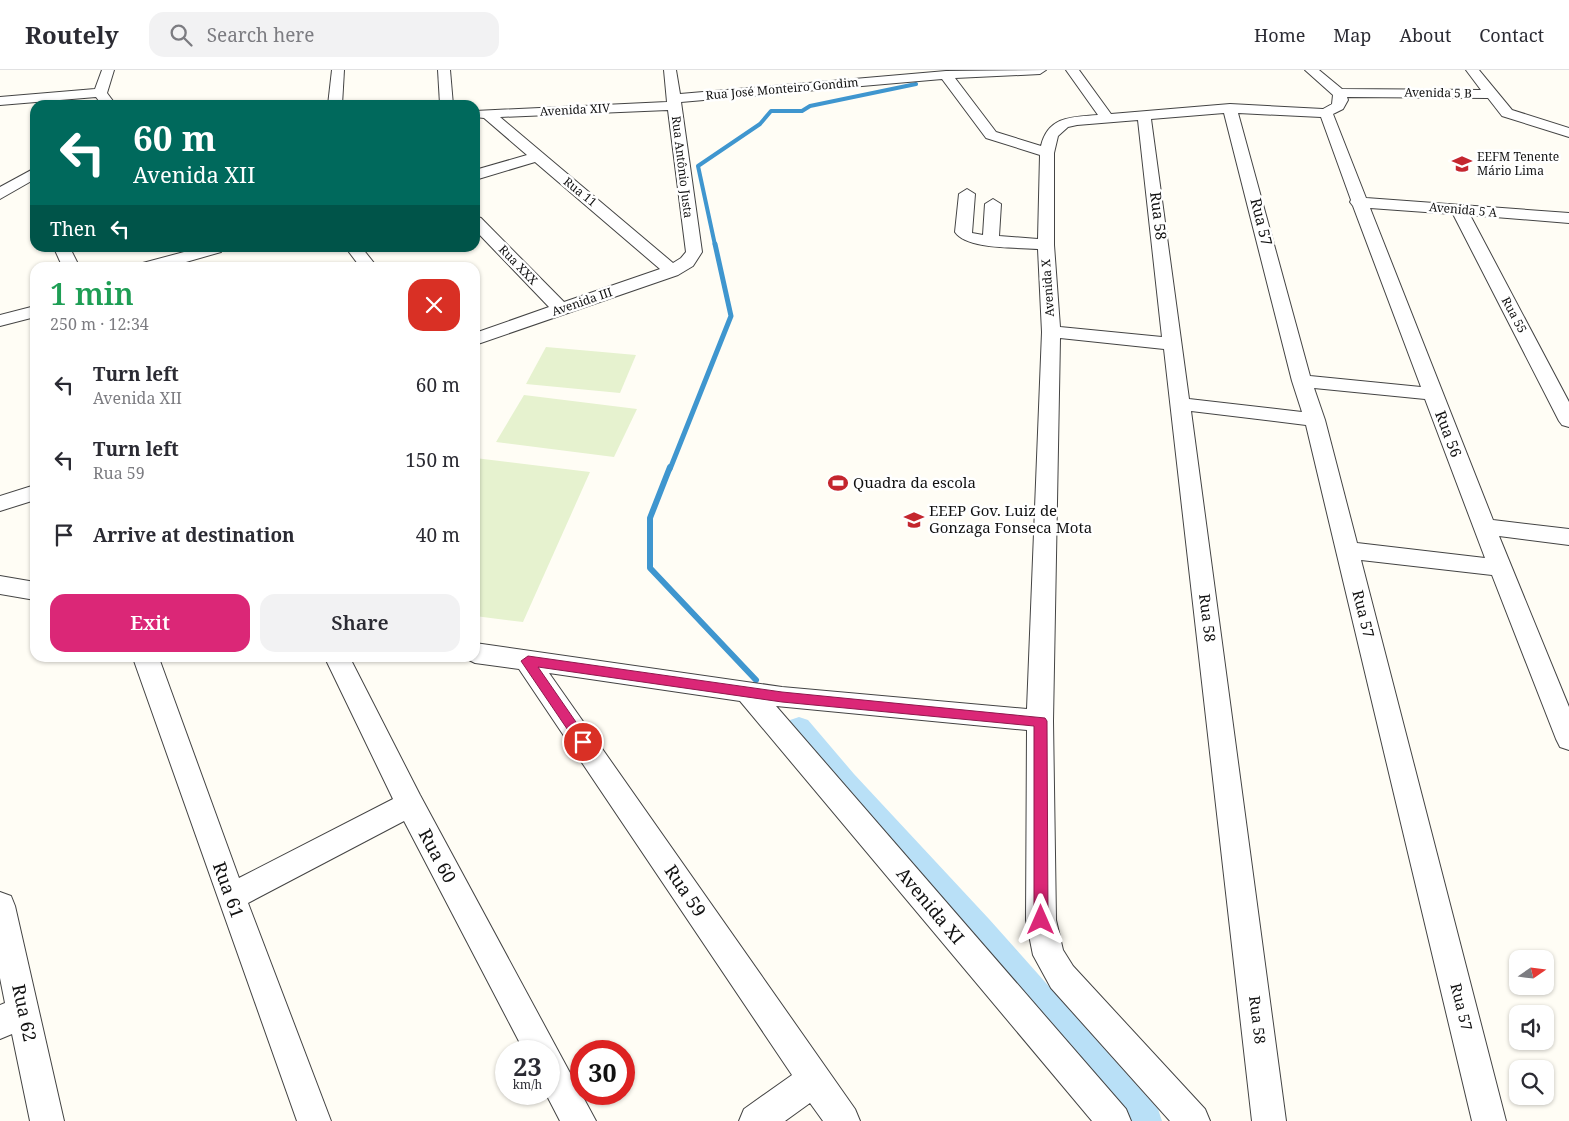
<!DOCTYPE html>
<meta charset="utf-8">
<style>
:root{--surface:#fff;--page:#f2f2f3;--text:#2b2b33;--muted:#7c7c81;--line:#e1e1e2;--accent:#db2777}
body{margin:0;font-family:"Noto Serif",serif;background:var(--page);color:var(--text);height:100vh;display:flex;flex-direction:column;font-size:19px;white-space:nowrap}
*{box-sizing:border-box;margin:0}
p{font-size:16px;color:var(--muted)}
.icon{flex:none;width:28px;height:28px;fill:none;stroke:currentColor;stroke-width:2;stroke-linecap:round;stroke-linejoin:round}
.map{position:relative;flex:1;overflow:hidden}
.drawer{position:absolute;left:30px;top:192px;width:450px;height:400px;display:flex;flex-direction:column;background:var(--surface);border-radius:15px;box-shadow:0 1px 4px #0004}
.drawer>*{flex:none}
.top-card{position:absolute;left:30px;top:30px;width:450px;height:152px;border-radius:15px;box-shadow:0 1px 4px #0004;background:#00695c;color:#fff;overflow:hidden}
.needle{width:32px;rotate:76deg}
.controls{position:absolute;left:1509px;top:880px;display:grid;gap:10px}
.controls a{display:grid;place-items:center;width:45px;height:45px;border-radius:10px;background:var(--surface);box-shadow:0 1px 4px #0004;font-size:25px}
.speed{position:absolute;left:495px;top:970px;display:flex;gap:10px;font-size:25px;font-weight:700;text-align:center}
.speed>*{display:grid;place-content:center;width:65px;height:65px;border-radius:50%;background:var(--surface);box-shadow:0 1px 4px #0004;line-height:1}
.speed small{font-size:12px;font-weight:400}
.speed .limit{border:8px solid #d22;background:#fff;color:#111}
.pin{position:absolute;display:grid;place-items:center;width:42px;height:42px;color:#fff;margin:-21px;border:2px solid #fff;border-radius:50%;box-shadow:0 1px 5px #0007}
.me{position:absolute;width:55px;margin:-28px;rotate:0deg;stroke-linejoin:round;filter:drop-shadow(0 0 4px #0008)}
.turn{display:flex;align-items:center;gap:18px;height:105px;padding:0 20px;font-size:22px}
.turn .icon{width:65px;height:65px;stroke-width:2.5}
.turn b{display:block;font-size:35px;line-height:42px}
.then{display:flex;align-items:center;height:48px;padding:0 20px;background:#0003;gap:10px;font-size:19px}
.round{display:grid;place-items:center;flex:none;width:52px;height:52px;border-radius:15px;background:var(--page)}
.headline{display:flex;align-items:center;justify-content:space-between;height:85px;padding:0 20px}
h1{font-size:30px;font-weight:600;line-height:38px;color:#1e9e55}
.action{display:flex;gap:10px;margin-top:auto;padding:10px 20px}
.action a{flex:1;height:58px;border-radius:15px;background:var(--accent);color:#fff;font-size:20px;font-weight:600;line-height:58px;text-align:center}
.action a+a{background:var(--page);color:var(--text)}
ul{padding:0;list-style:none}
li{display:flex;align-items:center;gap:15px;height:75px;padding:0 20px}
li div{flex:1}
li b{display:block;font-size:19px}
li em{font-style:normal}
header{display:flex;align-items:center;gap:30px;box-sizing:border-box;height:70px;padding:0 25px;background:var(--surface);border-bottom:1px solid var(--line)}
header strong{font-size:24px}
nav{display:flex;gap:28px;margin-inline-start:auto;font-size:18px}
.search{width:350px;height:45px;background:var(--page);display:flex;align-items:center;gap:12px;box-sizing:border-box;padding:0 18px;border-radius:15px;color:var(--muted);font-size:19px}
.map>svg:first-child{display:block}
.pitch{fill:#e6f2cf}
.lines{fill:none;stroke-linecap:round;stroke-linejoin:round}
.stream-far2{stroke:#3f96cf;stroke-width:4}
.stream-far1{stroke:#3f96cf;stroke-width:5}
.stream{stroke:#3f96cf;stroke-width:6}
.canal{fill:#b9e0f7;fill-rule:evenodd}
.minor-casing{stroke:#444;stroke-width:2}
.minor{fill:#fff;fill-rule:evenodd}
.route{fill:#db2777;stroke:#8e194d}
.labels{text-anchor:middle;stroke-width:5;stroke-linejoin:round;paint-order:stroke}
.far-street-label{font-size:12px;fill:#111;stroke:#fff}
.far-poi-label{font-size:12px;fill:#111;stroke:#fff;text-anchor:start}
.street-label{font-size:15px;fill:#111;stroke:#fff}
.poi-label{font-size:15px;fill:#111;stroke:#fff;text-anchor:start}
.near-street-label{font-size:18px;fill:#111;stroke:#fff}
</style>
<header>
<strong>Routely</strong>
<div class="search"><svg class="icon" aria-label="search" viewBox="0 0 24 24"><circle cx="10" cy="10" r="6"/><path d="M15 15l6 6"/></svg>Search here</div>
<nav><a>Home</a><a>Map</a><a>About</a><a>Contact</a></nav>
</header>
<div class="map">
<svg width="1569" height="1051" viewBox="0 0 1569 1051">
<rect width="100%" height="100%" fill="#fffdf5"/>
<g class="pitch">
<polygon points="546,277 636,285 620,323 526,314"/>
<polygon points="524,325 637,339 614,387 496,372"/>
<polygon points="475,388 590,402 523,552 475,546"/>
</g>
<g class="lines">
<polyline class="stream-far2" points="715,175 698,96 760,54 771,41 802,41 810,36 916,14"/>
<polyline class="stream-far1" points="670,399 731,246 715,174"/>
<polyline class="stream" points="670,397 650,448 650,498 756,610"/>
<polygon class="canal" points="799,647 808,650 854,704 989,849 1158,1039 1162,1051 1124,1051 969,869 836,720 790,664 786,657 790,650"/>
<defs>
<g id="minor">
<polygon points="102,0 114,0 107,23 116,35 102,35 96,27 0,35 0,27 95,19"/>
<polygon points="332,0 344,0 342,35 328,35"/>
<polygon points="438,0 450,0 453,35 440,34"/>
<path d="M664,0H676L680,24L946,1L1046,0L1040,4L955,8L996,62L1041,76C1048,46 1072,47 1098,45L1066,0H1079L1111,44L1230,34L1323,39L1332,34L1333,25L1305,0H1319L1342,19L1481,20L1466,0H1479L1512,40L1569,58V67L1502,46L1488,28L1347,27L1348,30L1343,39L1333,44L1366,128L1569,143V153L1470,145L1569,332V357L1562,355L1559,351L1453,144L1370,138L1493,450L1569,459V475L1499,466L1569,637V680L1560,677L1556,669L1492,505L1361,490L1506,1051H1472L1306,355L1191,341L1286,1051H1252L1164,279L1060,268L1053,651L1056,850L1063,880L1073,896L1205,1039L1210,1051H1170L1051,918L1033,885L1026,850L1027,660L776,636L1126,1039L1131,1051H1092L740,631L549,603L855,1039L860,1051H823L810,1033L785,1051H739L744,1039L792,1005L519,599L475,593L465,588H475V573L782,617L1027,639L1042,262L1038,179C1017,177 967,180 955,162L959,124L967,119L975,124L972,163L983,165L985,134L993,129L1001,134L999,166L1038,169L1040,85L986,68L942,9L681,32L702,182L693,196L678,205L475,275V263L549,237L475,160V146L481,148L564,232L660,199L535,92L475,110V100L527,85L484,48L475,47V41L667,32ZM668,40L686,182L681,188L673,193L500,47ZM1224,43L1292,311L1302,342L1189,329L1151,49ZM1238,43L1321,47L1351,130L1350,132L1353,136L1421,317L1310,306ZM1138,50L1162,267L1060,257L1054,175V83L1058,66L1068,57L1077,55ZM1314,318L1425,329L1485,488L1357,473L1325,350Z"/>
<polygon points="35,98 35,109 0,129 0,117"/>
<polygon points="54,178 70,178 80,198 63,198"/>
<polygon points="199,178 223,178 221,182 165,198 137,198 139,194"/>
<polygon points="346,178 362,178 378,198 361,198"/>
<polygon points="35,236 35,247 0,256 0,245"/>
<polygon points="35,415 35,430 0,441 0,426"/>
<polygon points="0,506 35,512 35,530 0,524"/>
<polygon points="133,588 159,588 239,808 393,729 325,588 350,588 420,725 596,1051 560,1051 546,1024 549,1024 549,981 524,981 404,751 248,833 331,1051 297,1051"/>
<polygon points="0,822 11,826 15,836 64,1051 30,1051 12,964 0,969 0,935 5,933 0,908"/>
</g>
</defs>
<use href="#minor" class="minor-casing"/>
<use href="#minor" class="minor"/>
</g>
<polygon class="route" points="528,586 782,622 1045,648 1047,651 1048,850 1046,854 1041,856 1036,854 1034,850 1034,656 782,632 538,597 587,668 589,672 583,677 578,675 523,594 521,591"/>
<defs>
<symbol id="school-bare" viewBox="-9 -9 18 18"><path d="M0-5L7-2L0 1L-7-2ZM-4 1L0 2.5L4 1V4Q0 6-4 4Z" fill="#c4262e" stroke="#fff" stroke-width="2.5" paint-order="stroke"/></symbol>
<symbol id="stadium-bare" viewBox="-9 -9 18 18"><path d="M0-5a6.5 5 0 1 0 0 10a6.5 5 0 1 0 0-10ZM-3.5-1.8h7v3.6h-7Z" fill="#c4262e" stroke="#fff" stroke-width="2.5" paint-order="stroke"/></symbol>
</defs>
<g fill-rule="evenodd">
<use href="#school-bare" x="1448" y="80" width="28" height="28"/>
<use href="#stadium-bare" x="824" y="399" width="28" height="28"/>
<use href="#school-bare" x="900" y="436" width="28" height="28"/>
</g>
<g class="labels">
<g class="far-street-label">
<text transform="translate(782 19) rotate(-5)" y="4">Rua José Monteiro Gondim</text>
<text transform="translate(1438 23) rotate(1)" y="4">Avenida 5 B</text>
<text transform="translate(575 40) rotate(-3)" y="4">Avenida XIV</text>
<text transform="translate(682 97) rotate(83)" y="4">Rua Antônio Justa</text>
<text transform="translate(580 122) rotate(39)" y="4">Rua 11</text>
<text transform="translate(1463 140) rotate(5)" y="4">Avenida 5 A</text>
<text transform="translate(518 195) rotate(46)" y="4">Rua XXX</text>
<text transform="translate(1048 218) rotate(-94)" y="4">Avenida X</text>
<text transform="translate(582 232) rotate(-19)" y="4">Avenida III</text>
<text transform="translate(1514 245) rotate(62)" y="4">Rua 55</text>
</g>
<g class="far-poi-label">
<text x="1477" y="91">EEFM Tenente<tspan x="1477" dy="14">Mário Lima</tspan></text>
</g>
<g class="street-label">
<text transform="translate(1158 146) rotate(83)" y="5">Rua 58</text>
<text transform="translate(1261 152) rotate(76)" y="5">Rua 57</text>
<text transform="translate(1448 364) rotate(69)" y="5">Rua 56</text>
<text transform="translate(1363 544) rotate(76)" y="5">Rua 57</text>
<text transform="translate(1207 548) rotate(83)" y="5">Rua 58</text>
<text transform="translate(1461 937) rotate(76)" y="5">Rua 57</text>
<text transform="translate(1257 950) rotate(83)" y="5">Rua 58</text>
</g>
<g class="poi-label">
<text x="853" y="418">Quadra da escola</text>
<text x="929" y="446">EEEP Gov. Luiz de<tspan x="929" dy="17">Gonzaga Fonseca Mota</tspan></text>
</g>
<g class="near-street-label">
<text transform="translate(437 786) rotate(62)" y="6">Rua 60</text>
<text transform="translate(228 820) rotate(70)" y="6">Rua 61</text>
<text transform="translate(685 821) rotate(56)" y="6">Rua 59</text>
<text transform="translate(930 836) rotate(50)" y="6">Avenida XI</text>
<text transform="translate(24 943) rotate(78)" y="6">Rua 62</text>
</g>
</g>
</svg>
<div class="controls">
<a><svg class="needle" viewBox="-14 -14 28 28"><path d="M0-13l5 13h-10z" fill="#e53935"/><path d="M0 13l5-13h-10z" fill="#7c7c81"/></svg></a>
<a><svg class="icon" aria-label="sound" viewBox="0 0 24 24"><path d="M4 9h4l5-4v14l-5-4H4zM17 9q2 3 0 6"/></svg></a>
<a><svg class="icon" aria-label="search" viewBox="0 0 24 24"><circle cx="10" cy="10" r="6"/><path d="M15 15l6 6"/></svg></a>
</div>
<div class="speed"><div>23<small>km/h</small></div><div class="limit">30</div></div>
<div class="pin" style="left:583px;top:672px;background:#d93025"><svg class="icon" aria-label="arrive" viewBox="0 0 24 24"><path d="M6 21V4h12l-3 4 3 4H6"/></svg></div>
<svg class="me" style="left:1041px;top:850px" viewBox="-20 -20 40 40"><path d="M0-17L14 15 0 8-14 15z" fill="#db2777" stroke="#fff" stroke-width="4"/></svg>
<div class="top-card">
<div class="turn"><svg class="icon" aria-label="left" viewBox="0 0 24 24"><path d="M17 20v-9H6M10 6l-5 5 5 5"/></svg><div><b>60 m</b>Avenida XII</div></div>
<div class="then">Then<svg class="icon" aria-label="left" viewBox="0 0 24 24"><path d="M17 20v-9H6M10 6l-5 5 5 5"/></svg></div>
</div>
<section class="drawer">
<div class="headline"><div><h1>1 min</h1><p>250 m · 12:34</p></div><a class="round" style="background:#d93025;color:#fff"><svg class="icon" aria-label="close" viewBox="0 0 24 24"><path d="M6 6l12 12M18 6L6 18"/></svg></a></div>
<ul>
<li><svg class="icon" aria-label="left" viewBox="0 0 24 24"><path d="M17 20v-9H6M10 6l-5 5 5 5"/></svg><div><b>Turn left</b><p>Avenida XII</p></div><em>60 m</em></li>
<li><svg class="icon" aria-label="left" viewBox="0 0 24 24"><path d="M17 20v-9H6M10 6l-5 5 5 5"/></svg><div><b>Turn left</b><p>Rua 59</p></div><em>150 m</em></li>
<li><svg class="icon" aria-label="arrive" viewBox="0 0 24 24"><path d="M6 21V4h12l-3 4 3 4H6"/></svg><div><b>Arrive at destination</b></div><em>40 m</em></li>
</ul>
<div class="action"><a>Exit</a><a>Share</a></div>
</section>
</div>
